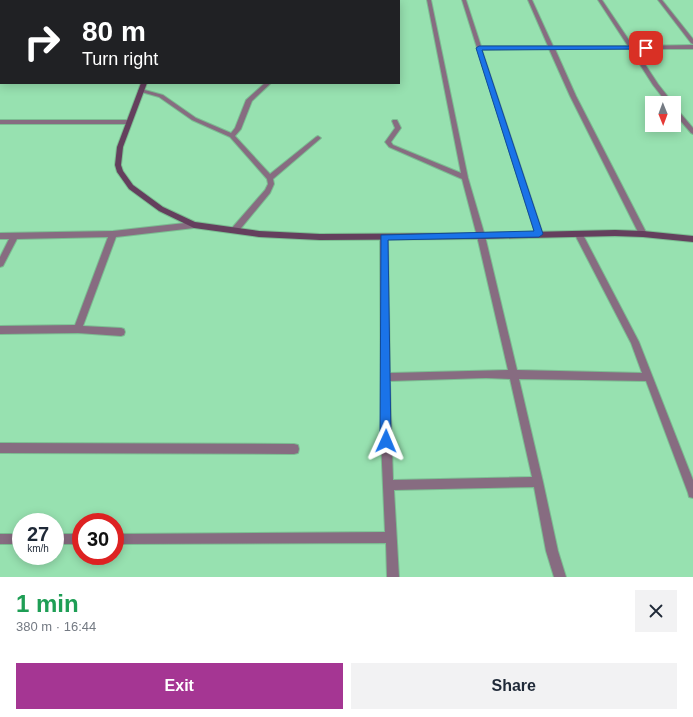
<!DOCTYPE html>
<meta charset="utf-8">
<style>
:root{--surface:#fff;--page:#f2f2f3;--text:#1f2937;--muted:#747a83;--accent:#a53693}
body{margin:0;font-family:Helvetica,sans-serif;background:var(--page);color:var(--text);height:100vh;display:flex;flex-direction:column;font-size:15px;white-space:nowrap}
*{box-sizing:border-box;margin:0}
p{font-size:13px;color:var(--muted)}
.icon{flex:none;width:22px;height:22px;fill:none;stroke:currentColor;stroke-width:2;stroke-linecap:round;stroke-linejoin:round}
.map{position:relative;height:577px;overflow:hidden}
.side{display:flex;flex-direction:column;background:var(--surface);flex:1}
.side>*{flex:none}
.top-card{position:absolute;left:0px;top:0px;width:400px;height:84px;box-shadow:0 2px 10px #0003;background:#202124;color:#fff;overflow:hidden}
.needle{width:26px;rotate:179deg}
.tools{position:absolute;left:645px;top:96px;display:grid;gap:8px}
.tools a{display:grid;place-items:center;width:36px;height:36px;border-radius:0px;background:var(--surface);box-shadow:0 2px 10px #0003;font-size:20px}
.speed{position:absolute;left:12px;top:513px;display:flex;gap:8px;font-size:20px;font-weight:700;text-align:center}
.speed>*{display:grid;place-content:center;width:52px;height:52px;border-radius:50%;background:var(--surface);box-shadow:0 2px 10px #0003;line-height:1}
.speed small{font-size:10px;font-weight:400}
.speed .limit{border:6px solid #d22;background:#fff;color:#111}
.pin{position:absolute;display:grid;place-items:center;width:34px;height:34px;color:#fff;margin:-17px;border-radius:8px;box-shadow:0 2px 6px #0006}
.me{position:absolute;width:44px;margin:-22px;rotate:1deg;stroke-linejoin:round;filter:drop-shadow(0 0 3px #0008)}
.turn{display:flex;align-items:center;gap:14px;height:84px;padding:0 16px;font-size:18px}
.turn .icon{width:52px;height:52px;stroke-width:2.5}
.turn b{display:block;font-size:28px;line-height:34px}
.round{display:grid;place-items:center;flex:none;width:42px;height:42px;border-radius:0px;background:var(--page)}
.overview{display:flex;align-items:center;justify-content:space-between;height:68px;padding:0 16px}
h1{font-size:24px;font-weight:700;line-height:30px;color:#1e9e55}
.button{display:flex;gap:8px;margin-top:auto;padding:8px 16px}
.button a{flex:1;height:46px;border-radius:0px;background:var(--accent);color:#fff;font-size:16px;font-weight:700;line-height:46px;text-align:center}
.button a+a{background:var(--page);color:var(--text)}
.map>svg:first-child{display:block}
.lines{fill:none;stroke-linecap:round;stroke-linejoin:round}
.street-casing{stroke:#7cbd92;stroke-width:2}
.secondary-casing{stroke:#7cbd92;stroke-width:2}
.street{fill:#876c81;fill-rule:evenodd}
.secondary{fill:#643f5d;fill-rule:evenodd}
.route{fill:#1a73e8;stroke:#114b97}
</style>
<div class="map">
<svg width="693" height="577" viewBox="0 0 693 577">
<rect width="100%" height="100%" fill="#97e1b0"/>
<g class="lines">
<defs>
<g id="street">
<polygon points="22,0 27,0 22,1"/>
<rect x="127" y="0" width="8" height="1"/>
<rect x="258" y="0" width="7" height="1"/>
<path d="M427,0H431L468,178L485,236L517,370L642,373L631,343L574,233L575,231H581L639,342L693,480V498L689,497L688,493L646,381L519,379L543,482L558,551L566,577H554L546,551L534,487L394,490L399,577H387L386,543L115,544V534L385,532L381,441L380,237L381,235L384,234L388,237L390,373L508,370L477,236L462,179L389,147L385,142L395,128L392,121L393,120H397L401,128L391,142L393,145L461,173ZM486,378L510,379L532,477L393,480L390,381Z"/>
<polygon points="462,0 466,0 481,46 548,46 528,0 532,0 553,46 628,46 598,0 602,0 633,46 693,45 693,49 635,49 658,84 673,103 667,103 653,85 630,49 555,49 576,96 647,234 646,236 643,237 639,234 570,96 549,49 482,50 543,234 539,237 536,236"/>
<polygon points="658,0 662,0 693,39 693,44 691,43"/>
<polygon points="265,83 271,83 252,101 241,129 235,136 270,174 316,137 318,136 321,138 273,179 274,184 270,193 237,233 231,233 230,231 231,229 265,190 268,184 267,179 230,137 192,120 159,97 138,91 141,89 163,95 196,118 231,133 235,128 246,100"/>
<polygon points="674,107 676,108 693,128 693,134 691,133 674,113"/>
<polygon points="0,120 129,120 132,122 129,124 0,124"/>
<polygon points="194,222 198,225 194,228 116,237 83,326 121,328 124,329 125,332 124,335 121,336 78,333 0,334 0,326 75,325 108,237 17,239 3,266 0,267 0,257 9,239 0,239 0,233 113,231"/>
<polygon points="0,443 294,444 298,445 299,449 298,453 294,454 0,453"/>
<rect x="0" y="534" width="21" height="10"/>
<rect x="55" y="534" width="26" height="10"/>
</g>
<g id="secondary">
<rect x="175" y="0" width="4" height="1"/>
<polygon points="141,83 147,83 123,147 121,165 123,171 133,185 163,207 195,222 259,231 320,234 481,233 615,230 643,231 693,236 693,242 643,237 615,236 481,239 320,240 259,237 194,228 159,211 129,189 117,172 115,165 117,147"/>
</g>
</defs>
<use href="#street" class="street-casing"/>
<use href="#secondary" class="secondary-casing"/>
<use href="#street" class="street"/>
<use href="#secondary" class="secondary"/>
</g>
<polygon class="route" points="646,46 649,48 648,49 482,50 543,234 539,237 388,240 391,441 390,445 386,446 382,445 380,441 381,235 534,231 476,48 479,46"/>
</svg>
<div class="tools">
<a><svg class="needle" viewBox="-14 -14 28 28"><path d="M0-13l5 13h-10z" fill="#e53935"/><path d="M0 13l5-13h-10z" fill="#747a83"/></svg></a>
</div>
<div class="speed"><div>27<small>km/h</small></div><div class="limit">30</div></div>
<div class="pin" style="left:646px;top:48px;background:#d93025"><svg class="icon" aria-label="arrive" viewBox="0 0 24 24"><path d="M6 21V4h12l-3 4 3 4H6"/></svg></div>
<svg class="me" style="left:386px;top:441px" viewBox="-20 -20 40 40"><path d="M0-17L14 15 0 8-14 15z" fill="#1a73e8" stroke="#fff" stroke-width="4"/></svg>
<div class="top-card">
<div class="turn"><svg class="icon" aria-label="right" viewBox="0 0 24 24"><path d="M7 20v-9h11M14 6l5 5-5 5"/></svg><div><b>80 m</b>Turn right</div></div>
</div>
</div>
<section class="side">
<div class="overview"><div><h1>1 min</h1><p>380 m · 16:44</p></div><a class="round"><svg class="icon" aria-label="close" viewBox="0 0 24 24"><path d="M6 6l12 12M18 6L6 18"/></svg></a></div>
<div class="button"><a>Exit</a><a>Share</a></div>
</section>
